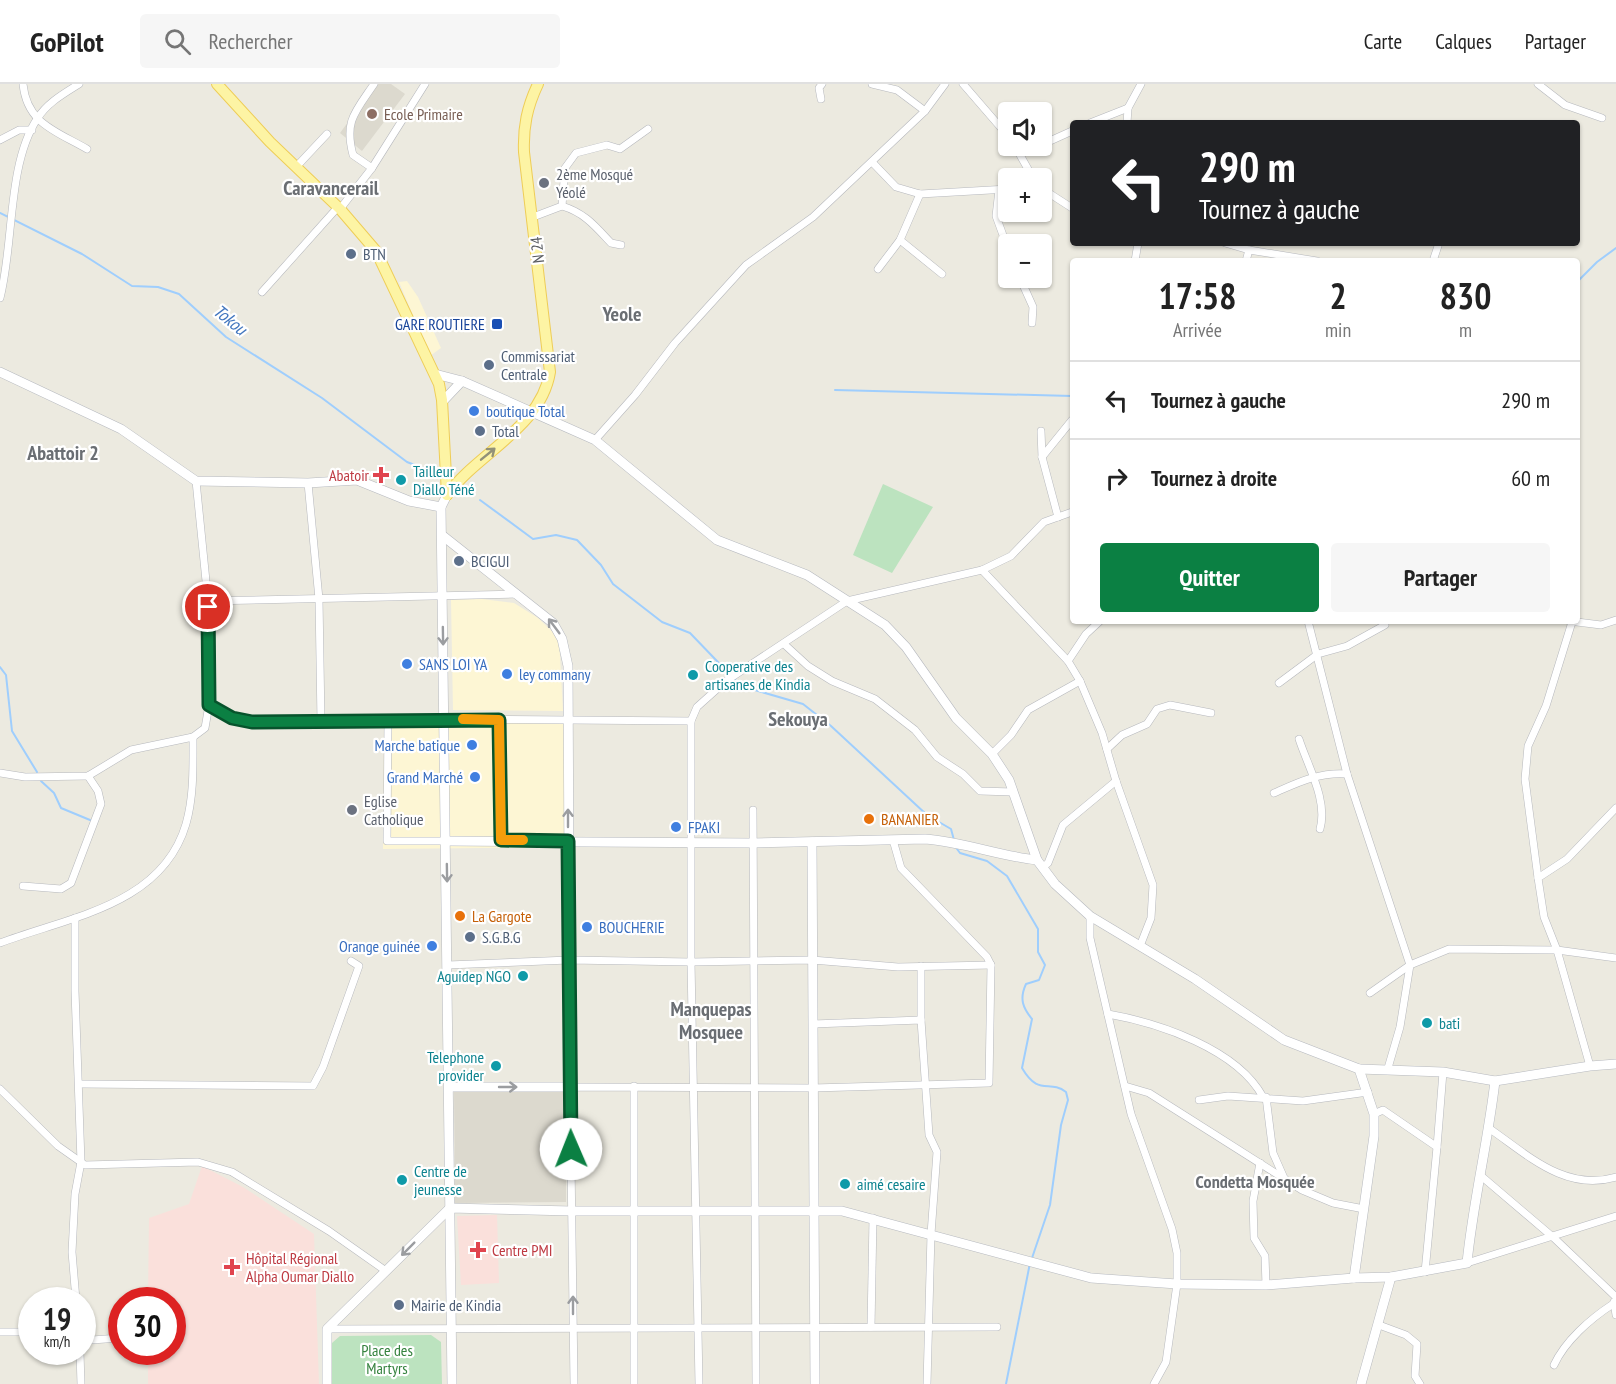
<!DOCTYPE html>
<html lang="fr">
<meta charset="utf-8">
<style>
:root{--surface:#fff;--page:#f6f6f6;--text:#222;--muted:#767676;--line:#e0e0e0;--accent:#0b8043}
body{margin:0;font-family:"PT Sans Narrow",sans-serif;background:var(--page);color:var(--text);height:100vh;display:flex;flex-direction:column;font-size:22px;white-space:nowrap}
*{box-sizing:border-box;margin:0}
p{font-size:20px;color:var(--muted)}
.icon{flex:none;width:33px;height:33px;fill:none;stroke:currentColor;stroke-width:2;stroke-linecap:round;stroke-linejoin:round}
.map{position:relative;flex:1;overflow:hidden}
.details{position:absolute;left:1070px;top:174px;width:510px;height:366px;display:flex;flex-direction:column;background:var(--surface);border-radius:6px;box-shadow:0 2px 4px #0004}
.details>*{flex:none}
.banner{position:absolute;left:1070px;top:36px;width:510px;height:126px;border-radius:6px;box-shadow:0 2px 4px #0004;background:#202124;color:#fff;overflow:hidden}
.controls{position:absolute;left:998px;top:18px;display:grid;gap:12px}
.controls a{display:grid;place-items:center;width:54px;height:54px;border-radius:6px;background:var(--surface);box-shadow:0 2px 4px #0004;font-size:30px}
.speed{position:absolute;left:18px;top:1203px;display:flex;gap:12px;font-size:30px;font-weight:700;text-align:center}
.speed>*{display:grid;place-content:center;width:78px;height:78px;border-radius:50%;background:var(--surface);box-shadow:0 2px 4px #0004;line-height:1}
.speed small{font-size:15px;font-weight:400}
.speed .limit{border:9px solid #d22;background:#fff;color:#111}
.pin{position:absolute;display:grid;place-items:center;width:51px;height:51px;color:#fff;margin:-26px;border:3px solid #fff;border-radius:50%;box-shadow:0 2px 6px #0007}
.me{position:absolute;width:66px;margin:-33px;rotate:359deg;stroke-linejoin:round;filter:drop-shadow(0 0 4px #0008)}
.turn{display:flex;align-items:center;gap:21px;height:126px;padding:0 30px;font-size:27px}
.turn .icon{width:78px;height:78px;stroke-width:2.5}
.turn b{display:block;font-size:42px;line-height:51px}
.eta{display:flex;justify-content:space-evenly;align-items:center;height:102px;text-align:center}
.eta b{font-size:36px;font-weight:700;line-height:42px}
.cta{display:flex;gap:12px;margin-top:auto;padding:12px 30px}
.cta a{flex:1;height:69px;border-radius:6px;background:var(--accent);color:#fff;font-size:24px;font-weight:700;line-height:69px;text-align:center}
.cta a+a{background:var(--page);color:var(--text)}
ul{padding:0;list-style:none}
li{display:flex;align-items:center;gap:18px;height:78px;padding:0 30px;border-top:2px solid var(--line)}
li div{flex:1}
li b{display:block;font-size:22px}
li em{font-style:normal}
header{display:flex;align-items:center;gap:36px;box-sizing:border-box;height:84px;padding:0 30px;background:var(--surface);border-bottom:2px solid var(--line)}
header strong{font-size:28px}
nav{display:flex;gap:33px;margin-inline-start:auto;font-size:21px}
.search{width:420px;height:54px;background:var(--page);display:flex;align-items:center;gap:15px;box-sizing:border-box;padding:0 21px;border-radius:6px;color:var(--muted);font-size:22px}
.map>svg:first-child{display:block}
.commercial{fill:#fdf6d4}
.education{fill:#dcd9ce}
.medical{fill:#fae0db}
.green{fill:#bce3bf}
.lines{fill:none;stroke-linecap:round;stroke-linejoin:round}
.stream{stroke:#9fcefd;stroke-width:2}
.street-casing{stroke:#b6b8bd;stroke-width:8}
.secondary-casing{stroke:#b6b9bf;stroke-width:10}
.primary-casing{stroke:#eecd57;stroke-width:12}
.street{stroke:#fff;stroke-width:7}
.secondary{stroke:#fff;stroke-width:9}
.primary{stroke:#fdf4a4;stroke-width:10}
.oneway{stroke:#929178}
.oneway2{stroke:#9b9da0}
.route-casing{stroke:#07532c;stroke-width:15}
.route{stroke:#0b8043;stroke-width:10}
.slow{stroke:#f59e0b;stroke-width:10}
.education-dot{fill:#8d6e63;stroke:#fff;stroke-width:2}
.worship-dot{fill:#6b7280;stroke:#fff;stroke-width:2}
.service-dot{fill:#5c6f8a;stroke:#fff;stroke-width:2}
.transit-dot{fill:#1a4fb4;stroke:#fff;stroke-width:2}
.shop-dot{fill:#3f7fe0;stroke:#fff;stroke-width:2}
.health-dot{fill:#e0444e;stroke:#fff;stroke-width:2}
.culture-dot{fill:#0f9aa8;stroke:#fff;stroke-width:2}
.food-dot{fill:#e8710a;stroke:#fff;stroke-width:2}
.labels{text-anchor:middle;stroke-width:4.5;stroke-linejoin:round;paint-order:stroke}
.education-label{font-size:16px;fill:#785e54;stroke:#fff;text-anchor:start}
.worship-label{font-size:16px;fill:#5b616d;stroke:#fff;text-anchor:start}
.street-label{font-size:16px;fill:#595c61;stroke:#fff}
.service-label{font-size:16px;fill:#4e5e75;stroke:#fff;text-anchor:start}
.transit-label{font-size:16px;fill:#164399;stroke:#fff;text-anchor:end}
.shop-label{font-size:16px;fill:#366cbe;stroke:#fff;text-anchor:start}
.culture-label{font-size:16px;fill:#0d838f;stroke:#fff;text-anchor:start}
.health-label{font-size:16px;fill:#be3a42;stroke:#fff;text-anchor:start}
.food-label{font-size:16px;fill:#c56008;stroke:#fff;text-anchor:start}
.park-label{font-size:16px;fill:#36833f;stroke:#fff}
.water-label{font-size:18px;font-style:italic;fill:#4377bf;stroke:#fff}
.neighbourhood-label{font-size:18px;font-weight:bold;fill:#6a6e73;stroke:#fff}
.quarter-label{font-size:20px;font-weight:bold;fill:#6a6e73;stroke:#fff}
</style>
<header>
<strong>GoPilot</strong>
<div class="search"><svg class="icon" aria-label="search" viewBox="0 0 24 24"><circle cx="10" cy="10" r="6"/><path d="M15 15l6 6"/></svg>Rechercher</div>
<nav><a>Carte</a><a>Calques</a><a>Partager</a></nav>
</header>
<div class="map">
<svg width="1616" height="1300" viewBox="0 0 1616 1300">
<rect width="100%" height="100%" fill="#eceae0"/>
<g class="commercial">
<polygon points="407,197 418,213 441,264 430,272 399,198"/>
<polygon points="482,515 514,519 538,534 559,554 563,627 453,626 451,516"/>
<polygon points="384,632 565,633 568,763 383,765"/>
</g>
<g class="education">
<polygon points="376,0 391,0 405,10 362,67 340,49"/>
<polygon points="566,1006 566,1118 455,1119 454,1007"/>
</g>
<g class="medical">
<polygon points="202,1082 243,1103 314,1150 319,1300 148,1300 148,1268 172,1268 172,1216 148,1216 149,1134 189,1120"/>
<polygon points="497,1131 499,1199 461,1201 457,1132"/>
</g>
<g class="green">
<polygon points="883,400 933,423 892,489 853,471"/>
<polygon points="431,1251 441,1258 442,1300 332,1300 332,1259 340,1252"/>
</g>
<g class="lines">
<g class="stream">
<polyline points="0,129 82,170 132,202 158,203 179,210 226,253 322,314 407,378 433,388"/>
<polyline points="1576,199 1597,178 1616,164"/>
<polyline points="835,306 1072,312"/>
<polyline points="480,416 533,455 556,451 577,456 601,481 613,500 662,538 690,549 741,602 803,620 831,642 927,731 951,745 954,756"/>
<polyline points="0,583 6,591 12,647 37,688"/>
<polyline points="41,697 54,709 61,724 90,736"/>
<path d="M954,761L960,769L987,777L1007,792L1038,845V868L1045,881L1039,896L1026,900C1019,915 1023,924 1032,935L1022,984C1039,1013 1049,995 1066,1008L1068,1016L1061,1041L1050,1121L1032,1174"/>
<polyline points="1006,1300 1030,1179"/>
</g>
<defs>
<g id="street">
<path d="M23,0C27,40 56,47 87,65"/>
<polyline points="872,0 897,6 925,27"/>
<polyline points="963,0 1008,52"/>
<polyline points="1538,0 1565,21 1602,34"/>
<polyline points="821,15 819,4 822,0"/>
<polyline points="1090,39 1128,24 1141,0"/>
<polyline points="1127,39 1128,24"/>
<polyline points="0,56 19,46 32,46"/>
<polyline points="1041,61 1072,47"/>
<polyline points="1015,62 1033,94"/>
<polyline points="1017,65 1030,66 1039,62"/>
<polyline points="872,78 896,103 920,110 1008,105"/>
<polyline points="297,82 327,50"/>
<path d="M372,84L353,71C344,37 355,28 374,0"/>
<polyline points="1041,104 1072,124"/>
<polyline points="999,106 996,132 1008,165"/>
<path d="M562,122C585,129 595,142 611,159L621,161"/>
<polyline points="340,125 372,84 425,0"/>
<polyline points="533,133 562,122 565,84 576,69 607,61 620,65 648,45"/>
<polyline points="900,156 942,190"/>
<polyline points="1225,159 1249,166 1317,177"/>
<polyline points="1135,177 1138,159"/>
<polyline points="1246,177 1249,166"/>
<polyline points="1433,177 1439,159"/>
<polyline points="878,185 900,156 920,110"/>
<polyline points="1020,194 1033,223 1032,239"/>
<polyline points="262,208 338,123"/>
<path d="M0,214C14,161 7,81 37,35C47,19 63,10 79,0"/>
<polyline points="1041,347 1042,373 1058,433"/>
<polyline points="595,356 635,311 675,259 746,181 813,133 925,27 945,0"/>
<polyline points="1042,373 1072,336"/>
<polyline points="308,399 319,515 321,638"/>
<polyline points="982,486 1068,577 1080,597 1102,649 1116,697 1153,801 1151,834 1140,862"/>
<polyline points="208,517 517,510"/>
<polyline points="1308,537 1347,690 1410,881 1400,943 1388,984"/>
<polyline points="1569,537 1601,541 1616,536"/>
<polyline points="784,560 808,582 832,597 875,615 915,646 937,673 963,690 980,707 1013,708"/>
<polyline points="1068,577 1086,550 1100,537"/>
<polyline points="1279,599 1318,570 1347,562 1385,541"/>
<polyline points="209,621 232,634 252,638 442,635 691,637"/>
<polyline points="388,636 387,757 446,757"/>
<polyline points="499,636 501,756"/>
<path d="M1299,655C1308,683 1328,716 1320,745"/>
<polyline points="1107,665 1122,651 1147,640 1157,625 1170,621 1211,629"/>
<polyline points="992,670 1011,651 1028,626 1080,597"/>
<polyline points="0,689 25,693 88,692 131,666 193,653 205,644 209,621 208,517 196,397"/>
<path d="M1274,709C1299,698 1319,688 1347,690"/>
<polyline points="753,726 756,1300"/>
<polyline points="1043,783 1048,779 1063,741 1116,697"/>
<polyline points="1538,794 1525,695 1528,662 1546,622 1572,538"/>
<polyline points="23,802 61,805 71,799 101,720 98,707 88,692"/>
<polyline points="1090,832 1090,854 1131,1030 1172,1145 1177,1169 1177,1200 1166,1278 1154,1300"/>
<polyline points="75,834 75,907 81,1078 75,1110 72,1168 76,1216"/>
<path d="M0,859C68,833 162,822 186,740C194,712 193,682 193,653"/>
<polyline points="448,881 569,876 691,878 812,876 898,883 991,881"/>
<polyline points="921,882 921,936"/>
<polyline points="1370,909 1410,881 1449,865 1557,866 1616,874"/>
<path d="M1108,930C1159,939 1237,965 1263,1013"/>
<polyline points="813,940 921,936 929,1051 937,1068 931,1150 927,1300"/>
<polyline points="1590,982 1557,866 1544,833 1538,794 1567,775 1616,724"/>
<polyline points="80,1000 313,1002 323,983 359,882 351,877"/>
<polyline points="634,1002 634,1300"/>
<polyline points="1125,1002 1149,1009 1302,1106 1333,1119 1364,1125"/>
<polyline points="0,1005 58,1062 85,1081 198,1078 232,1088 329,1147 386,1187"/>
<polyline points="1266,1013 1273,1069 1284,1094"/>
<polyline points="1199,1016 1228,1012 1303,1017 1368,1008"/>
<polyline points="1374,1030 1383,1026 1437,1063 1425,1188"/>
<path d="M1490,1045C1528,1071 1565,1108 1616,1093"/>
<polyline points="1437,1063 1443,988"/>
<polyline points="1260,1079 1253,1117 1254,1154 1265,1172 1266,1201"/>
<polyline points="1480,1091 1554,1154 1616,1213"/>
<polyline points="1467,1179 1616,1132"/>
<polyline points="1614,1218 1616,1231"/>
<polyline points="1379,1241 1406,1251 1417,1260 1415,1292 1420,1300"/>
<polyline points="871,1243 873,1134"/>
<polyline points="327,1245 997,1243"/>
<polyline points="0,1248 32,1248"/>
<polyline points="82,1251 92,1256 119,1254"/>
<polyline points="80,1268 81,1300"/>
<path d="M1554,1281C1565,1257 1590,1235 1613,1220"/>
<polyline points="574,1300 570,1003 813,1004 989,999 991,881 987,873 901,784 893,756"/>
<polyline points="699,1300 691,878 691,637 697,623 726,597 847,517 982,486 1011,472 1044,438 1072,428"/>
</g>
<g id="secondary">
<polyline points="0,288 121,345 196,397 308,399 357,396 409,417 441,423"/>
<polyline points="435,290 462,297 595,356 717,456 807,491 885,541 906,563 956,634 992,670 1009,696 1037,776 1055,800 1090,832 1195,895 1284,956 1359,985 1374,1030 1374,1052 1354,1194"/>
<polyline points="443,317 462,297"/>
<polyline points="447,411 441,423 452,1300"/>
<polyline points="443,452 553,539 562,555 568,582 570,1003 449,1003"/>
<path d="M446,757L751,759L925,755C964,758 999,772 1037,776"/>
<polyline points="812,758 815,1300"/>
<polyline points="1359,985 1443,988 1495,997 1590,982 1616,980"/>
<path d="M327,1300V1245L450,1124L572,1127H842L1091,1194L1177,1200L1266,1201L1354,1194L1391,1193L1467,1179C1473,1118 1488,1058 1495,997"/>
<polyline points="1361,1300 1391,1193"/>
</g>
<g id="primary">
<polyline points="217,0 270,58 340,125 376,167 439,300 442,316 447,411"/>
<path d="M447,411C477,369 541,344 550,288L524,68C523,43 527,23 538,0"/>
</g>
</defs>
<use href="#street" class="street-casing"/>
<use href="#secondary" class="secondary-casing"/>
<use href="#primary" class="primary-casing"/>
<use href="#street" class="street"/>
<use href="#secondary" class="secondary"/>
<use href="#primary" class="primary"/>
</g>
<defs><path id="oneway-shaft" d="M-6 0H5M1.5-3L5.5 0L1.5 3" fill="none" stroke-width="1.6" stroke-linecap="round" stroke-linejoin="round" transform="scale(1.5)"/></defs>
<use class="oneway" href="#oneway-shaft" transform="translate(488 370) rotate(-39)"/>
<g class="oneway2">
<use href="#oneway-shaft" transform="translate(554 542) rotate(-127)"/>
<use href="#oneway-shaft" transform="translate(443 552) rotate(89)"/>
<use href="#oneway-shaft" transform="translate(568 734) rotate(-90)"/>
<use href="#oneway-shaft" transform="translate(447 789) rotate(89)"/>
<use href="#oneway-shaft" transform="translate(508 1003)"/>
<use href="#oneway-shaft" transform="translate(408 1165) rotate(135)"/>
<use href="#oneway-shaft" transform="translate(573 1221) rotate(-90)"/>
</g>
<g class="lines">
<defs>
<polyline id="route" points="208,523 209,621 232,634 252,638 499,636 501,756 568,757 571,1065"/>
</defs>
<use href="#route" class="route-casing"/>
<use href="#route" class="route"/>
<polyline class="slow" points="463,635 499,636 501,756 523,756"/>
</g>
<circle class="education-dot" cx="372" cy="30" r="6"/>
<g class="worship-dot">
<circle cx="544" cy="99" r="6"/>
<circle cx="352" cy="726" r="6"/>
</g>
<g class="service-dot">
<circle cx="351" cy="170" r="6"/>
<circle cx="489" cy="281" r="6"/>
<circle cx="480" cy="347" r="6"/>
<circle cx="459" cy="477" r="6"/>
<circle cx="470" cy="853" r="6"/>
<circle cx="399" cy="1221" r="6"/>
</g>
<rect class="transit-dot" x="491" y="234" width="12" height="12" rx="3"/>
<g class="shop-dot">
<circle cx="474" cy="327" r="6"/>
<circle cx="407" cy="580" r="6"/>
<circle cx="507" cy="590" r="6"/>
<circle cx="472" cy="661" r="6"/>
<circle cx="475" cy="693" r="6"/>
<circle cx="676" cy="743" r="6"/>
<circle cx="587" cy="843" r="6"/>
<circle cx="432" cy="862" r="6"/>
</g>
<g class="health-dot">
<path d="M378 382h6v6h6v6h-6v6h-6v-6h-6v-6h6z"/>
<path d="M475 1157h6v6h6v6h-6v6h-6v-6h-6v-6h6z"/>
<path d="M229 1174h6v6h6v6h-6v6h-6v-6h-6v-6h6z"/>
</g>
<g class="culture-dot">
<circle cx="401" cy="396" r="6"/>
<circle cx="693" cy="591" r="6"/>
<circle cx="523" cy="892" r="6"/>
<circle cx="1427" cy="939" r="6"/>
<circle cx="496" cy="982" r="6"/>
<circle cx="402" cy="1096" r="6"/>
<circle cx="845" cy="1100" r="6"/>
</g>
<g class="food-dot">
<circle cx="869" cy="735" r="6"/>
<circle cx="460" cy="832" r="6"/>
</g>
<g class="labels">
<g class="education-label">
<text x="384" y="36">Ecole Primaire</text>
</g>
<g class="worship-label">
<text x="556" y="96">2ème Mosqué<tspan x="556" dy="18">Yéolé</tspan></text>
<text x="364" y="723">Eglise<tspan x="364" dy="18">Catholique</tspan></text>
</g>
<g class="street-label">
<text transform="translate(537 166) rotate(-96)" y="6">N 24</text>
</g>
<g class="service-label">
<text x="363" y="176">BTN</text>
<text x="501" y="278">Commissariat<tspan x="501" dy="18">Centrale</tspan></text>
<text x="492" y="353">Total</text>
<text x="471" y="483">BCIGUI</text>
<text x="482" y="859">S.G.B.G</text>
<text x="411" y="1227">Mairie de Kindia</text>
</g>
<g class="transit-label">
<text x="485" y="246">GARE ROUTIERE</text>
</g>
<g class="shop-label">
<text x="486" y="333">boutique Total</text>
<text x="419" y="586">SANS LOI YA</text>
<text x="519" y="596">ley commany</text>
<text x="460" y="667" text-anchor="end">Marche batique</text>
<text x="463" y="699" text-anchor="end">Grand Marché</text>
<text x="688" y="749">FPAKI</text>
<text x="599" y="849">BOUCHERIE</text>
<text x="420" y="868" text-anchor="end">Orange guinée</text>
</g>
<g class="culture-label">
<text x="413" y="393">Tailleur<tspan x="413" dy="18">Diallo Téné</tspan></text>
<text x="705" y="588">Cooperative des<tspan x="705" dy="18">artisanes de Kindia</tspan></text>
<text x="511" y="898" text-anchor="end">Aguidep NGO</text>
<text x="1439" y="945">bati</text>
<text x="484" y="979" text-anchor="end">Telephone<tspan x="484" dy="18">provider</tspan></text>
<text x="414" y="1093">Centre de<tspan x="414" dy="18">jeunesse</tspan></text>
<text x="857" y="1106">aimé cesaire</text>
</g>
<g class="health-label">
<text x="369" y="397" text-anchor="end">Abatoir</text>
<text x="492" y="1172">Centre PMI</text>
<text x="246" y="1180">Hôpital Régional<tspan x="246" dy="18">Alpha Oumar Diallo</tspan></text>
</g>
<g class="food-label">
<text x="881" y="741">BANANIER</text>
<text x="472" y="838">La Gargote</text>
</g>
<g class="park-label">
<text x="387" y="1272">Place des<tspan x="387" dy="18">Martyrs</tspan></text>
</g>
<g class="water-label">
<text transform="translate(230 236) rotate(39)" y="6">Tokou</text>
</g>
<g class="neighbourhood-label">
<text x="1255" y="1104">Сondetta Mosquée</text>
</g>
<g class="quarter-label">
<text x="331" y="111">Caravancerail</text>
<text x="622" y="237">Yeole</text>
<text x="63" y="376">Abattoir 2</text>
<text x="798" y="642">Sekouya</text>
<text x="711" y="932">Manquepas<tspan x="711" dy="23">Mosquee</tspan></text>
</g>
</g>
</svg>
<div class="controls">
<a><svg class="icon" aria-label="sound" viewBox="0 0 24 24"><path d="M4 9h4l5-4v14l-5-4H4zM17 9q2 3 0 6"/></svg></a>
<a>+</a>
<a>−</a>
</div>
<div class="speed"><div>19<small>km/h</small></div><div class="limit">30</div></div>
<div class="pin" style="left:208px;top:523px;background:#d93025"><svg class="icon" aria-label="arrive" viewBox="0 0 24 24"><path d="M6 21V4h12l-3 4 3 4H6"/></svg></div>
<svg class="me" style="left:571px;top:1065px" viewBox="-20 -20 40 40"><circle r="19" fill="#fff"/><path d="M0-13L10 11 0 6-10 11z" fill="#0b8043"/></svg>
<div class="banner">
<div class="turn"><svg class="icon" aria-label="left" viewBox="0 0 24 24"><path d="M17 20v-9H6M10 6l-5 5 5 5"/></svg><div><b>290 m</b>Tournez à gauche</div></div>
</div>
<section class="details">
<div class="eta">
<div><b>17:58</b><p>Arrivée</p></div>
<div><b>2</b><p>min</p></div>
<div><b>830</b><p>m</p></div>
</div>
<ul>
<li><svg class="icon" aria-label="left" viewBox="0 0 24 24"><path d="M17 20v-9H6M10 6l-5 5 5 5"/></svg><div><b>Tournez à gauche</b></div><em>290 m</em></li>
<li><svg class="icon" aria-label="right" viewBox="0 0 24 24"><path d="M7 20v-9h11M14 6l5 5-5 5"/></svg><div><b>Tournez à droite</b></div><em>60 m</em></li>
</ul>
<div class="cta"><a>Quitter</a><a>Partager</a></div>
</section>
</div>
